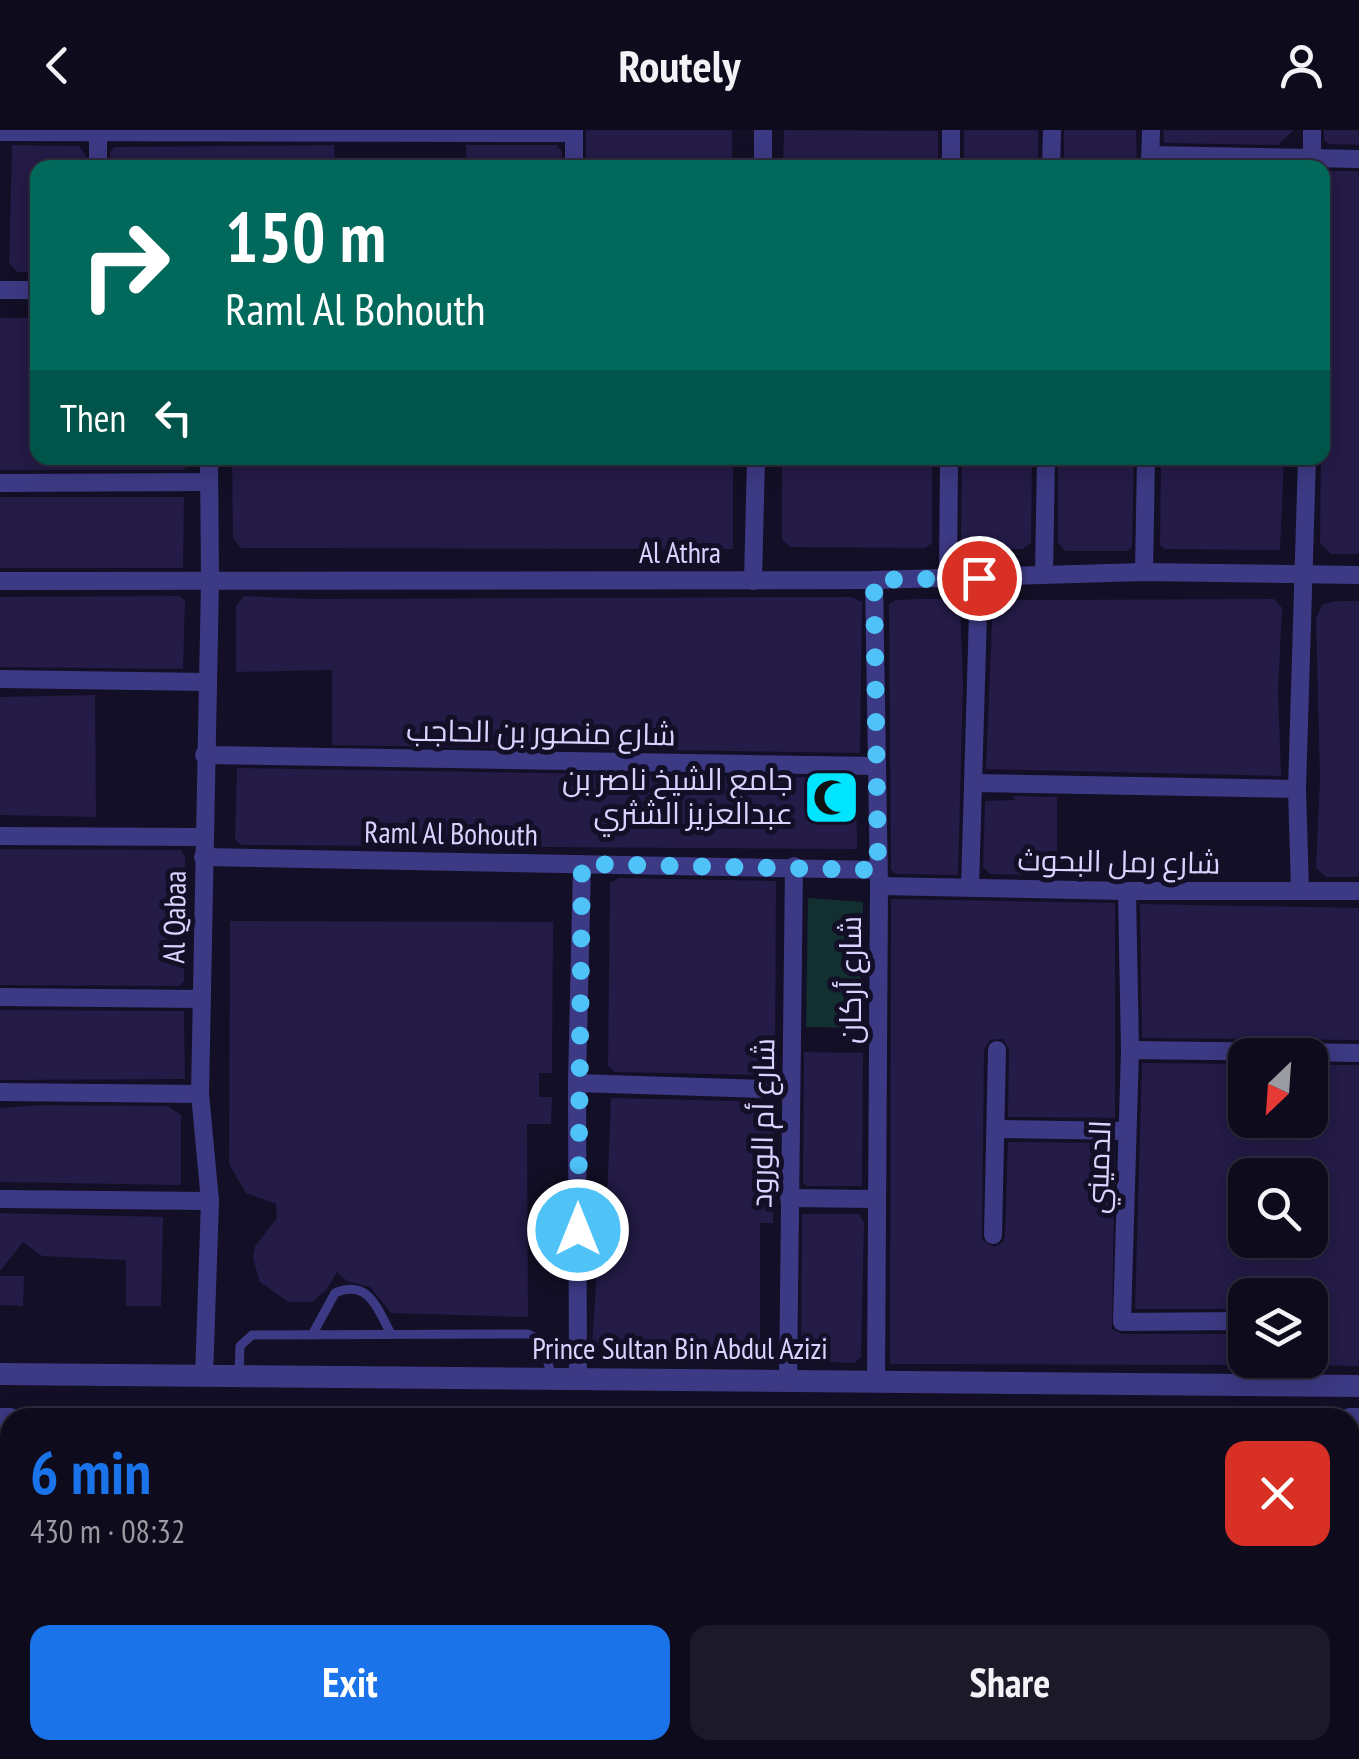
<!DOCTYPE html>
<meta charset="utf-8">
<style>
:root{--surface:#0e0b1c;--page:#1c1929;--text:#f1f3f6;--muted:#9b9ba3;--line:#2e2b3b;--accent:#1a73e8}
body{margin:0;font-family:"PT Sans Narrow",Cairo,sans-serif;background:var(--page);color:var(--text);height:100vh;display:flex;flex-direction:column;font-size:38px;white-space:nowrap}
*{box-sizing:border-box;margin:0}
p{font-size:32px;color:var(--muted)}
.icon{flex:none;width:55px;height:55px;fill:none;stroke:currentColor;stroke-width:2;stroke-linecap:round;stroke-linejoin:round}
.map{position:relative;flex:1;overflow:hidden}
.side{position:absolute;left:0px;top:1278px;width:1360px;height:352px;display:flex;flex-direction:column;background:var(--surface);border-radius:30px 30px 0 0;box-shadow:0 5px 25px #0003,0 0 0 2px var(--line)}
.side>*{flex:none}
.hud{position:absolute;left:30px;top:30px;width:1300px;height:305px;border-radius:20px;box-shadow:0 5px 25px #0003,0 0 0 2px var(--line);background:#00695c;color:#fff;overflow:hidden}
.needle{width:65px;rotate:205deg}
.fabs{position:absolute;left:1228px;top:908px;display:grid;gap:20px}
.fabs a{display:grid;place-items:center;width:100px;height:100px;border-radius:20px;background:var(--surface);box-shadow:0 5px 25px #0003,0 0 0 2px var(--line);font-size:50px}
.pin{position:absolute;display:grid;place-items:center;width:85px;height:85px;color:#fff;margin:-42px;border:5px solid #fff;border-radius:50%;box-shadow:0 2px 10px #0007}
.me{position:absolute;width:110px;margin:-55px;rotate:0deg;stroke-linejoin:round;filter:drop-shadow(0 0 8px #0008)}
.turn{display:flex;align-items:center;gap:35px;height:210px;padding:0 30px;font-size:45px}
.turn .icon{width:130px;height:130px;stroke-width:2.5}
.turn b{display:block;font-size:70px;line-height:85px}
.then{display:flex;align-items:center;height:95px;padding:0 30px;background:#0003;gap:20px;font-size:38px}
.round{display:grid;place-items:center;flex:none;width:105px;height:105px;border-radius:20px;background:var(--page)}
.summary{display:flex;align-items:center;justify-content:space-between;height:170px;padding:0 30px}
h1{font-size:60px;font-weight:600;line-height:75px;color:var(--accent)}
.action{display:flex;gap:20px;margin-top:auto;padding:20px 30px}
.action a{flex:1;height:115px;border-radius:20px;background:var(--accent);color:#fff;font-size:40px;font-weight:600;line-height:115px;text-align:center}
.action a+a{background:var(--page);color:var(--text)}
header{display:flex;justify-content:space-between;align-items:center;height:130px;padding:0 30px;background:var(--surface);font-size:45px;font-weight:600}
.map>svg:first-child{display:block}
.green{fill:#12302f}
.building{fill:#241b47;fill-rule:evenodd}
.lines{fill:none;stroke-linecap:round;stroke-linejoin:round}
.service{stroke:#3d3a85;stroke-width:9}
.minor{stroke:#3d3a85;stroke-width:18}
.tertiary{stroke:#3d3a85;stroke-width:22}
.primary{stroke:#c25bff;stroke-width:25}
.route{stroke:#4fc3f7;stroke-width:18;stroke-dasharray:0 32.4}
.labels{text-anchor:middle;stroke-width:10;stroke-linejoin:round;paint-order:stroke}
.street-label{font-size:30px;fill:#d9d4ff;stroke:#130f26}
.poi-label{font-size:30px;fill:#d9d4ff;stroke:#130f26;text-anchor:end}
</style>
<header><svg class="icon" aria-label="back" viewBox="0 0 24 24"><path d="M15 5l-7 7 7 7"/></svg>Routely<svg class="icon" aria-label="person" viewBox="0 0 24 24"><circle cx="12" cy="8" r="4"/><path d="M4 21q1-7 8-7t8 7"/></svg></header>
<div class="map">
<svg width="1359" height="1629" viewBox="0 0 1359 1629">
<rect width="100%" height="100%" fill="#130f26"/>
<polygon class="green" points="808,768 863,772 860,898 806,897"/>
<g class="building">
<rect x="586" y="0" width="146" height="38"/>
<polygon points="784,0 938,1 938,38 783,38"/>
<rect x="964" y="0" width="74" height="38"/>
<polygon points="1064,0 1136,0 1137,38 1064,38"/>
<polygon points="1163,0 1294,0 1278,15 1164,13"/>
<polygon points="1324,0 1359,0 1359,15 1329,14 1324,10"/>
<polygon points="12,15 79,16 86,26 86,38 38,38 38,142 17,142 9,133"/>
<polygon points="334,15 335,38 110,38 110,22 114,17"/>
<polygon points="466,15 557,15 562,22 562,38 467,38"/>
<polygon points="1324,41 1359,41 1359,424 1331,424 1320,413"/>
<polygon points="0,188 38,188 38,328 196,328 183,340 0,340"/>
<polygon points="232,328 733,328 733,419 241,418 233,408"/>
<polygon points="782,328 932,328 932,413 925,418 791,417 782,410"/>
<polygon points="962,328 1032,328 1031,413 1023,419 984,419 984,411 961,411"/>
<polygon points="1058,328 1134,328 1132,417 1128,421 1065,421 1058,412"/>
<polygon points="1161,328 1284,328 1280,420 1165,419 1160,415"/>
<polygon points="0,367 184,367 183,438 0,438"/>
<polygon points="179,466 185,471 183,539 0,537 0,467"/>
<polygon points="244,466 311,469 852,467 862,472 860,623 332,615 332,540 236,542 236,476"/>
<polygon points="917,469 953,469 960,475 963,554 958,745 896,744 891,740 889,474 896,470"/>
<polygon points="1274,469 1282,478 1278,561 1281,646 986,639 993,470"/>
<polygon points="1338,471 1359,471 1359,747 1326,747 1316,738 1320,649 1316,488 1323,474"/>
<polygon points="95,565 96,687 0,685 0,567"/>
<polygon points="237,638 856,648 857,719 241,715 235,709"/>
<polygon points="1012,666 1057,667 1057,746 990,744 983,737 985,671 1015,670"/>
<polygon points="0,719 181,720 185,727 184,851 179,856 0,855"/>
<polygon points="619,748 776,751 775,937 767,945 615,942 608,936 610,753"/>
<polygon points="891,769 1115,773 1115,988 1008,987 1009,919 1003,909 990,910 984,920 982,1110 994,1117 1003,1112 1005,1106 1008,1012 1115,1013 1112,1199 1122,1204 1245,1204 1245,1235 890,1234"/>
<polygon points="1140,774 1359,778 1359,910 1142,908"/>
<polygon points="230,791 553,792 552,943 539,943 539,967 552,967 551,994 527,994 528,1187 391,1183 370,1157 347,1151 337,1142 327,1159 312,1172 288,1172 260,1152 253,1129 255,1116 277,1088 276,1074 246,1063 229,1034"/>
<polygon points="0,880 184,881 185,949 0,950"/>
<polygon points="804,922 863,923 862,1056 807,1056 803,1053"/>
<path d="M1142,933L1245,934V990H1310V935H1359V1236L1310,1235V1165H1245V1179H1135ZM1245,1045H1310V1110H1245Z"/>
<polygon points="611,968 771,972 775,976 773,1093 760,1093 760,1219 592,1215 600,1096 606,1096"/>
<polygon points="40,975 168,976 181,985 181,1055 0,1052 0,978"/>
<polygon points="0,1083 163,1087 161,1176 126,1176 126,1130 42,1126 23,1112 0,1141"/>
<polygon points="802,1084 859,1084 864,1093 861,1227 854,1233 801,1231"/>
<polygon points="0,1146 24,1146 23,1176 0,1175"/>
</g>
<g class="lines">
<g class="service">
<path d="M312,1205L335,1163C369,1148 378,1180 391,1204"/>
<polyline points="239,1245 240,1216 252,1205 528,1204 543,1211 551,1245"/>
</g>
<g class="minor">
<polyline points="98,0 98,38"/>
<polyline points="1312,0 1312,37"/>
<polyline points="0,2 574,3"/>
<polyline points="1150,25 1359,29"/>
<polyline points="574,38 574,0"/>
<polyline points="763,38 763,0"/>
<polyline points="951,38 951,0"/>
<polyline points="1051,38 1052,0"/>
<polyline points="1150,38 1151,0"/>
<polyline points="0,160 38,160"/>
<polyline points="0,353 209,352"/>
<polyline points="1144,442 1146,328"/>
<polyline points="1044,444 1046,328"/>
<polyline points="948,448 949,328"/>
<polyline points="874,450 879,756 876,1251"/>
<polyline points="0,451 874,450 1144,442 1359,445"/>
<polyline points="753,451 756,328"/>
<polyline points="0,549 207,552"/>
<polyline points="204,625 876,636"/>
<polyline points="973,653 1297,659"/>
<polyline points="0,706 203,707"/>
<polyline points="203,727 878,740"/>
<polyline points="879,756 1127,761 1359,761"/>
<polyline points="970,758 979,448"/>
<polyline points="1127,761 1130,920 1122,1192 1245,1191"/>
<polyline points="1300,761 1297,659 1307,328"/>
<polyline points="0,867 202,869"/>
<polyline points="1130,920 1359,923"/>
<polyline points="577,953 791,960"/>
<polyline points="0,962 200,964"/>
<polyline points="996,999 1127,1001"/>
<polyline points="789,1068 877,1069"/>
<polyline points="0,1069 210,1071"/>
<polyline points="993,1105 997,920"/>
<polyline points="204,1247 210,1071 200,964 210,451 209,328"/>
<polyline points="578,1248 577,953 582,734"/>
<polyline points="788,1251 794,736"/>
<polyline points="0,1479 10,1479"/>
<polyline points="204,1629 204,1620"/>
<polyline points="739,1629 739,1620"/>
</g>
<g class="tertiary">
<polyline points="0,1244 1359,1256"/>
<polyline points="0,1289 10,1289"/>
<polyline points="1350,1289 1359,1289"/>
<polyline points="1350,1523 1359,1506"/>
<polyline points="1297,1629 1302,1620"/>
</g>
<polyline class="primary" points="1350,1610 1359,1590"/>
</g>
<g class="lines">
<polyline class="route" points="578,1100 582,734 878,740 874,450 979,448"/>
</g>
<defs>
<symbol id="mosque-square" viewBox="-11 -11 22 22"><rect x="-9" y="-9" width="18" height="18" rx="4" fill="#00e5ff" stroke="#130f26"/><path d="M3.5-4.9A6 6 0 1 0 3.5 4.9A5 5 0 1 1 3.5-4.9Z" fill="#111"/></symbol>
</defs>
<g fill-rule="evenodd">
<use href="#mosque-square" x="800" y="636" width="63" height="63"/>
</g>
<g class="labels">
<g class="street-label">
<text x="680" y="433">Al Athra</text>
<text transform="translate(541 603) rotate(1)" y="10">شارع منصور بن الحاجب</text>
<text transform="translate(451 704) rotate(1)" y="10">Raml Al Bohouth</text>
<text transform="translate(1119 732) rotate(1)" y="10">شارع رمل البحوث</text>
<text transform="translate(175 787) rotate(-89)" y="10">Al Qabaa</text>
<text transform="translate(851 850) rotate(-90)" y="10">شارع أركان</text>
<text transform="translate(763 993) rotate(-89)" y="10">شارع أم الورود</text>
<text transform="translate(1099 1037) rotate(-88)" y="10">الدميني</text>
<text x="680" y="1229">Prince Sultan Bin Abdul Azizi</text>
</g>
<g class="poi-label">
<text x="793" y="660">جامع الشيخ ناصر بن<tspan x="793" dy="34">عبدالعزيز الشثري</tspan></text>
</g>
</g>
</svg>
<div class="fabs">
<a><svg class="needle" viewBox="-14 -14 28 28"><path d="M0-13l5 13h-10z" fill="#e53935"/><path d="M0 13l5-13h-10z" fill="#9b9ba3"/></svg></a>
<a><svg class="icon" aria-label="search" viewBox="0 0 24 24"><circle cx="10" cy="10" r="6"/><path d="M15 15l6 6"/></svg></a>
<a><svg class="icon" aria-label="layers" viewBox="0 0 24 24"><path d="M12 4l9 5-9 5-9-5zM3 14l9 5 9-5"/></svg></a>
</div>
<div class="pin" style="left:979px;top:448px;background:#d93025"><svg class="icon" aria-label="arrive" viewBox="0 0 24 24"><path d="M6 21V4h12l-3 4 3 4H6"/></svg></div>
<svg class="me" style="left:578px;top:1100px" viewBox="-20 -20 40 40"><circle r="17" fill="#4fc3f7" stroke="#fff" stroke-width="3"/><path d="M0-11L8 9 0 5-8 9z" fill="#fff"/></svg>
<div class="hud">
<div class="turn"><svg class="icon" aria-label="right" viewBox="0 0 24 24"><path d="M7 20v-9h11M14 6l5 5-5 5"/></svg><div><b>150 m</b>Raml Al Bohouth</div></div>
<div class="then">Then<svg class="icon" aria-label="left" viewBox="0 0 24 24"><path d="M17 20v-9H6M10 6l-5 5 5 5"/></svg></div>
</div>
<section class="side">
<div class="summary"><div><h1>6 min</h1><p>430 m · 08:32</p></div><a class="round" style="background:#d93025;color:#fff"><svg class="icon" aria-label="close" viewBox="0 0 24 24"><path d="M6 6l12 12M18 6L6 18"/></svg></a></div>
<div class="action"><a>Exit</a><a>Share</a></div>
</section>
</div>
